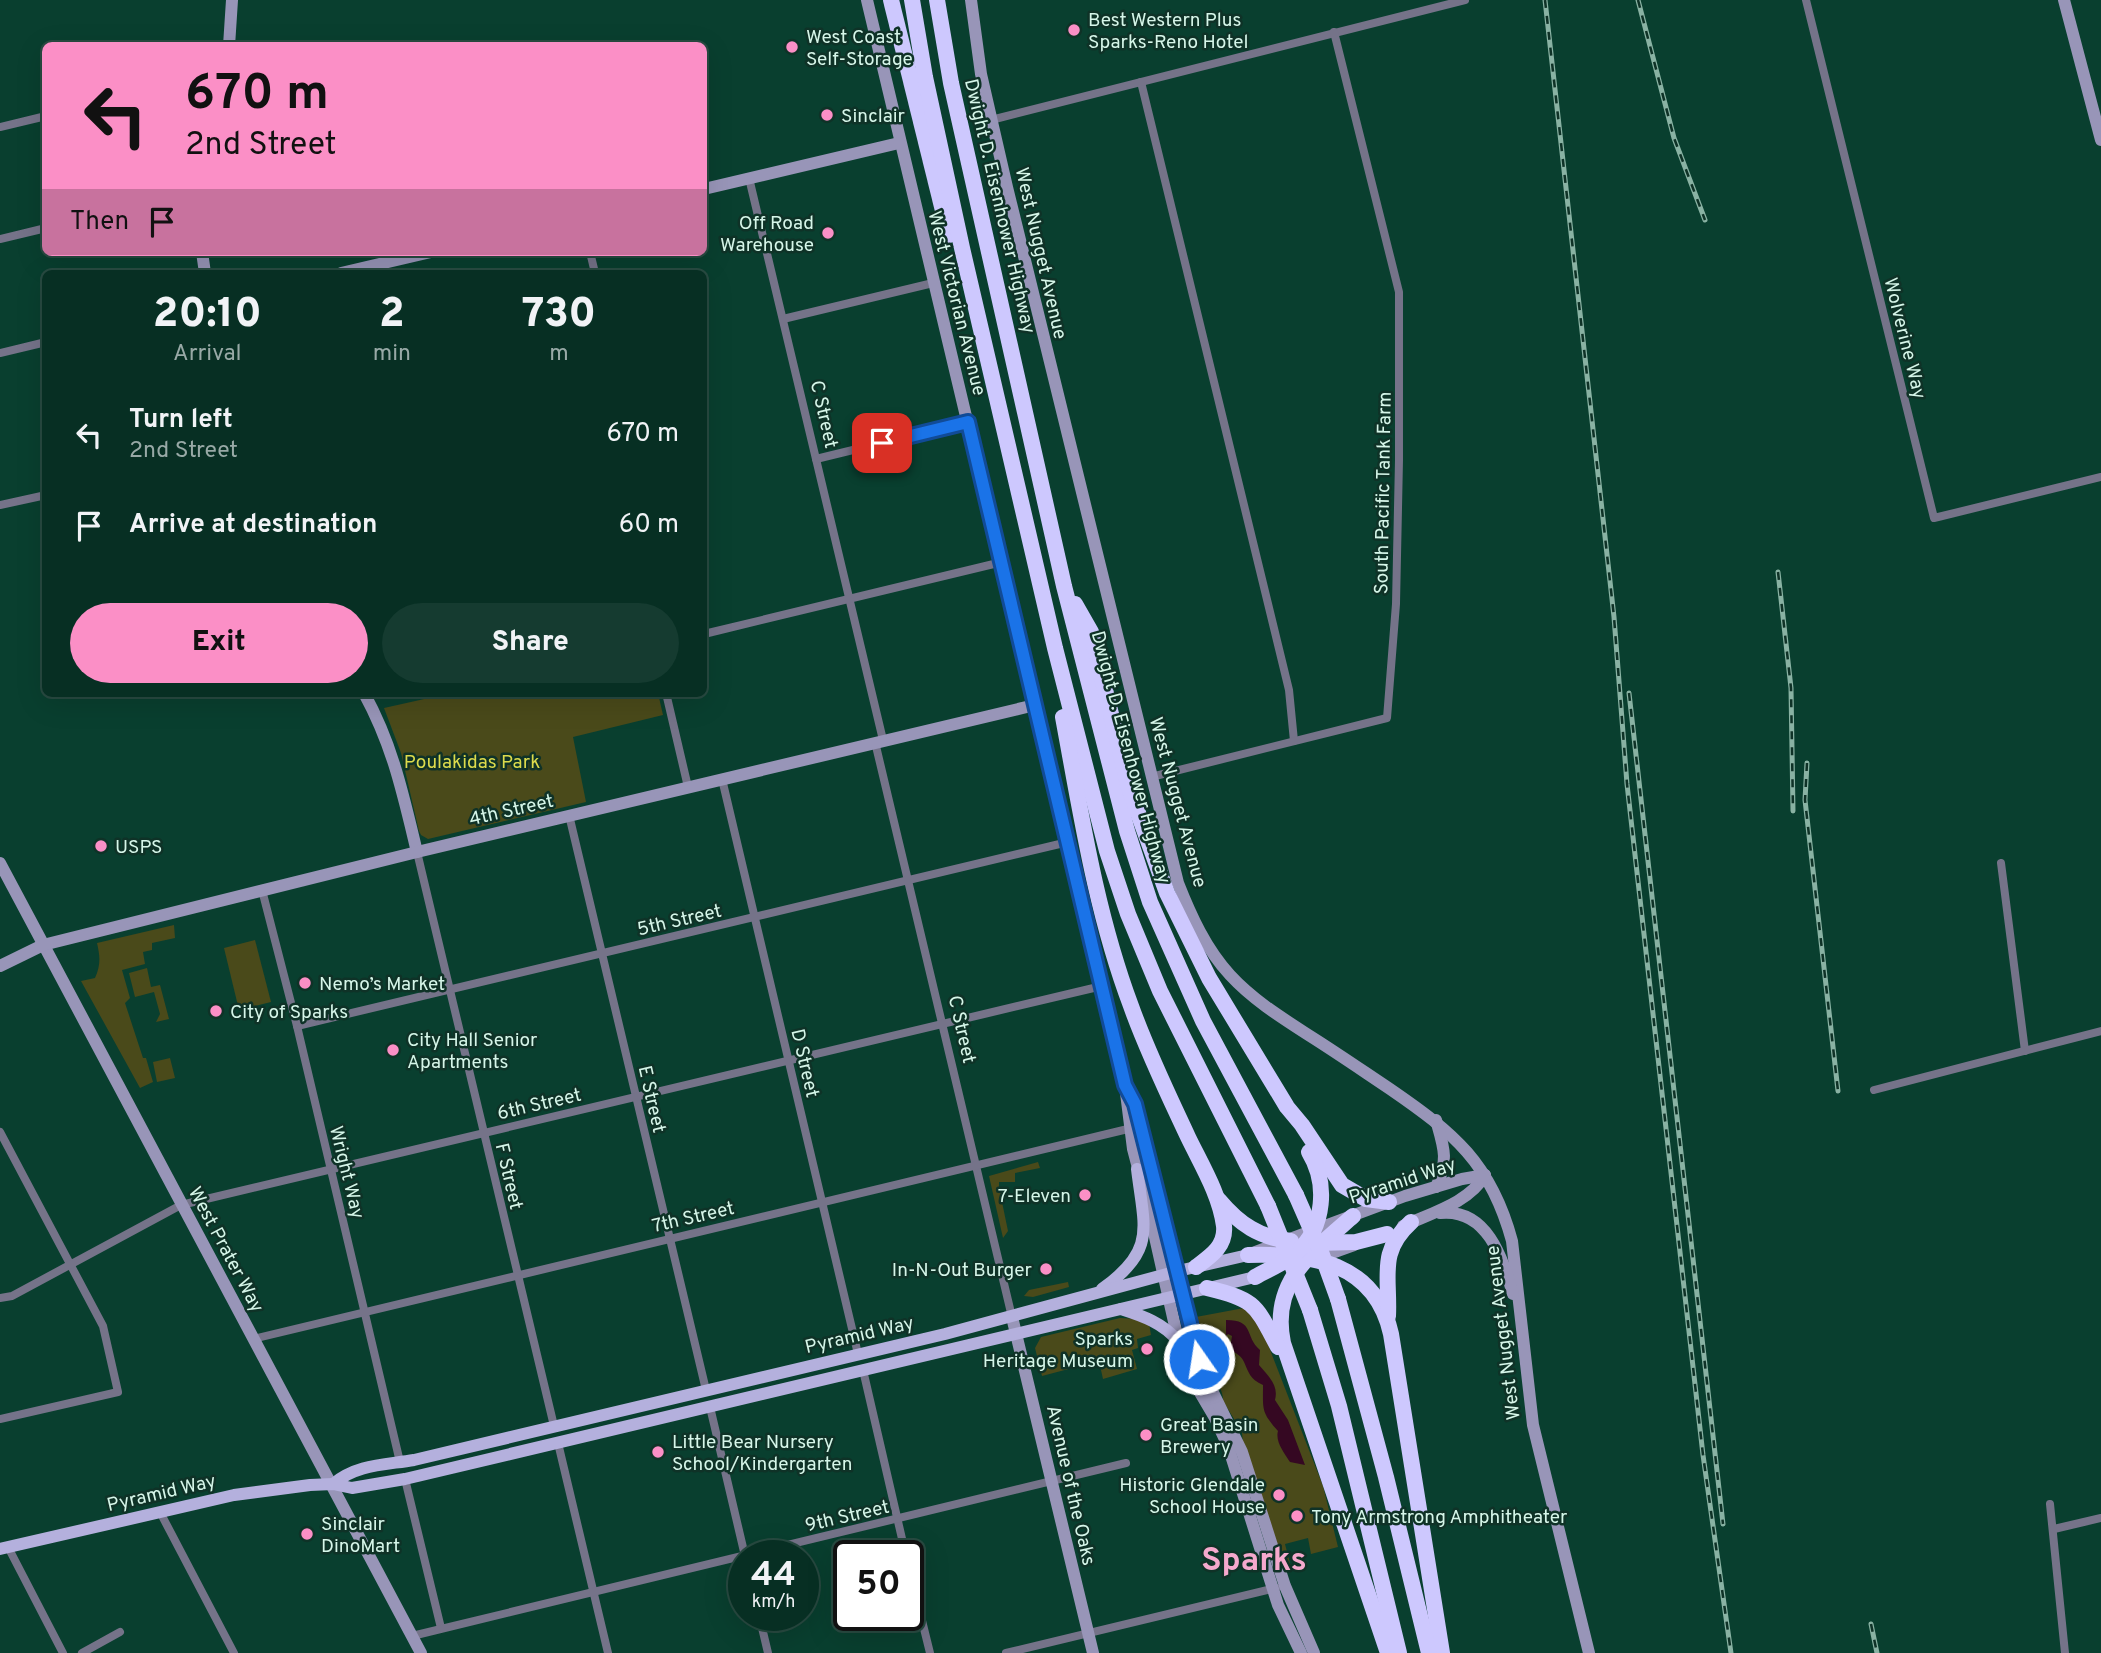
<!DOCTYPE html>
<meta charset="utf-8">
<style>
:root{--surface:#072f23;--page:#153b30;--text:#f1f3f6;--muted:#98a9a6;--line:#284a41;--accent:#fb8fc6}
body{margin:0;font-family:Overpass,sans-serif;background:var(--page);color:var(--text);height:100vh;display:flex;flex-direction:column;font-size:26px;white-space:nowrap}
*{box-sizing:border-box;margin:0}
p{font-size:23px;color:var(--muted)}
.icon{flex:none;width:38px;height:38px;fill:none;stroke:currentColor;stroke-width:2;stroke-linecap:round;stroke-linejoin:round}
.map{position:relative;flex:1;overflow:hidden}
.side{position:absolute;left:42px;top:270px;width:665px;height:427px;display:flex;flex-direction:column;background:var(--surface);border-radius:10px;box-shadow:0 7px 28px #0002,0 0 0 2px var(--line)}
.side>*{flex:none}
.hud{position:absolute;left:42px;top:42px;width:665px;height:214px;border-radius:10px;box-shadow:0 7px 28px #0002,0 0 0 2px var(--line);background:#fb8fc6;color:#111;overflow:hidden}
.speed{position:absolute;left:728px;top:1540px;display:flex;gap:14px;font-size:35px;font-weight:700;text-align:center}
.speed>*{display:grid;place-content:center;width:91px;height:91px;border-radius:50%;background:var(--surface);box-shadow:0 7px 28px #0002,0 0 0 2px var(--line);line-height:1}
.speed small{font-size:18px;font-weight:400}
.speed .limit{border:4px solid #111;border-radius:10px;background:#fff;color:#111}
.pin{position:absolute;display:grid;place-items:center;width:60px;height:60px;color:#fff;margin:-30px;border-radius:14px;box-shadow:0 4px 10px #0006}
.me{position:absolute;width:77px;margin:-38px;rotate:347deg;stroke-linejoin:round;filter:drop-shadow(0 0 5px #0008)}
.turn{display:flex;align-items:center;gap:24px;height:147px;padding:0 28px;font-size:32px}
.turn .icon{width:91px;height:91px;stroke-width:2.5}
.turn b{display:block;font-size:49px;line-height:60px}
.then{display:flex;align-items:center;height:66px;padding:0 28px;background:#0003;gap:14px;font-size:26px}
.eta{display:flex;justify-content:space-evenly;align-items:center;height:119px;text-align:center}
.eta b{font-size:42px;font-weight:800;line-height:49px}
.cta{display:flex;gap:14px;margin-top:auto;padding:14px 28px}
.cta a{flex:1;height:80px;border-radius:42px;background:var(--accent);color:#111;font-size:28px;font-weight:800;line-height:80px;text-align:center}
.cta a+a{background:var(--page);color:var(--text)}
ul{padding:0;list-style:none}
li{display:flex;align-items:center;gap:21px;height:91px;padding:0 28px}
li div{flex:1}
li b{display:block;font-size:26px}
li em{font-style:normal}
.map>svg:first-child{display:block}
.green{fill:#4a4a1a}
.water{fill:#350822}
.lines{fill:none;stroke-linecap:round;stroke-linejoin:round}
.street{stroke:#757389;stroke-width:8}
.secondary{stroke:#9895b8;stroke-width:12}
.primary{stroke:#b4b0dd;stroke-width:12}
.highway{stroke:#cdc8fe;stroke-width:16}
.rail-casing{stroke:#89b2a3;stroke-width:5}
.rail{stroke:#0f3227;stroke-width:2.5;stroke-dasharray:8;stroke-linecap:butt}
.highway-bridge{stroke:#cdc8fe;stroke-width:16}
.route-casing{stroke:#114b97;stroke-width:18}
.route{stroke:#1a73e8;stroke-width:12}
.poi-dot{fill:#fb8fc6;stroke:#0f3227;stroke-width:2.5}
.labels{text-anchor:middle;stroke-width:5;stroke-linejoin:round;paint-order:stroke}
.poi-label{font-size:19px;fill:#d6f6e9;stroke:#0f3227;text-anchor:start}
.street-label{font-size:19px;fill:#d6f6e9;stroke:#0f3227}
.park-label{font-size:19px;fill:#dcdb4c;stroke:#0f3227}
.town-label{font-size:33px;font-weight:bold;fill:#f5a9cd;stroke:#0f3227}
</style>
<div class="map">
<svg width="2101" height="1653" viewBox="0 0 2101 1653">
<rect width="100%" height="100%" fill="#093f2f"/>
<g class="green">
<polygon points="451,693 658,693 663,715 573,737 586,802 428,839 421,835 419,831 401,753 384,708"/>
<path d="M174,925L175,938L152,943V950L143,952L145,964L122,970L130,998L125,1003L143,1058H146L153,1082L140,1088L81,981L95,978C101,965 100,956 97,943Z"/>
<polygon points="255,940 271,1002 239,1010 224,948"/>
<polygon points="147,968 151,987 160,985 169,1019 156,1022 160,1014 154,992 135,997 129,973"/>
<polygon points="170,1058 175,1078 157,1082 153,1062"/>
<polygon points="1038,1162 1040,1168 1015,1173 1015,1182 999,1182 999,1191 1004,1191 1002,1202 1008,1231 1003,1238 989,1176"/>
<polygon points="1068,1282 1069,1287 1033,1297 1024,1296 1029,1290"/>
<path d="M1244,1308L1260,1324L1323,1486L1338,1547L1311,1554L1308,1538L1285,1544L1292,1571L1287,1572L1243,1445L1242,1432L1223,1401C1224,1391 1214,1375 1206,1369L1197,1322L1196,1317Z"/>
<polygon points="1120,1318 1139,1319 1149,1323 1151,1335 1137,1339 1138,1348 1132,1350 1137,1369 1103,1379 1099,1361 1042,1376 1035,1348 1041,1337"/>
</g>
<path class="water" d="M1226,1320C1255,1320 1244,1336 1260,1350L1259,1365C1268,1376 1279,1385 1275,1400L1288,1420L1305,1465L1290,1462C1284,1453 1275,1441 1278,1431C1261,1412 1263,1410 1263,1385C1250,1379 1249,1373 1244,1362C1242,1356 1235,1353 1230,1349L1232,1336L1228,1334L1226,1336Z"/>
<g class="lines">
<g class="street">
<polyline points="1806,0 1934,518 2101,477"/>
<polyline points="1141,82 1289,690 1294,741"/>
<polyline points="991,120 1465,0"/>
<polyline points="0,127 46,116"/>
<polyline points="749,178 883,740"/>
<polyline points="0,239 46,228"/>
<polyline points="590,252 595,273"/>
<polyline points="783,319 933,283"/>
<polyline points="0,353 46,342"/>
<polyline points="816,459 968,422"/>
<polyline points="0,505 46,495"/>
<polyline points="704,634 1002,562"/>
<polyline points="666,693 688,787"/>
<polyline points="875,742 1012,1317"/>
<polyline points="1151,777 1387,718 1396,604 1399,460 1399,292 1334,32"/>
<polyline points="722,779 858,1354"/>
<polyline points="569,815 706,1390"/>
<polyline points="417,852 554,1426"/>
<polyline points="2001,863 2025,1051"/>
<polyline points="262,890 297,1026 400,1462"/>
<polyline points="297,1026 1068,842"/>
<polyline points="1874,1090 2101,1031"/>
<polyline points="0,1132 103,1326 118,1392 0,1419"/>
<polyline points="0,1298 12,1296 181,1205 1102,986"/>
<polyline points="253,1339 1132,1128"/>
<polyline points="863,1370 906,1556"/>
<polyline points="710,1407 745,1556"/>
<polyline points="558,1443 608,1653"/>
<polyline points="405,1479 441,1628"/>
<polyline points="2050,1504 2065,1653"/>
<polyline points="160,1512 234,1653"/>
<polyline points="2054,1529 2101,1518"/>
<polyline points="8,1547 63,1653"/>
<polyline points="908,1564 930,1653"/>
<polyline points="759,1615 768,1653"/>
<polyline points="412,1636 1126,1463"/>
<polyline points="82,1653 120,1632"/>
<polyline points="1006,1653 1276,1588"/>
</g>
<g class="secondary">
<polyline points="867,0 1125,1085 1133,1149 1148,1206 1181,1353 1189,1374 1215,1418 1228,1446 1278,1605 1301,1653"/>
<path d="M971,0L981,74L1007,187L1178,883C1191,916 1206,949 1230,975C1253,1000 1282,1018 1310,1036C1337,1053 1363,1071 1390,1089C1454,1133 1491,1163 1512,1241L1533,1425L1589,1653"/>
<polyline points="2064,0 2101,140"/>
<polyline points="229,46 232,0"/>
<polyline points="704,189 899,143"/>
<polyline points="202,252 205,273"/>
<polyline points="341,273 431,252"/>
<path d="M364,693C393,746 403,794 417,852"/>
<polyline points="0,863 421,1653"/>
<polyline points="0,966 43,945 417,852 1035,705"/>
<polyline points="1127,1088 1135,1104 1202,1370 1242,1452 1285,1586 1314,1653"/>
<path d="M1436,1187C1449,1160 1444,1148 1436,1120"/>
<path d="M1440,1213C1487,1208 1502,1257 1513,1294"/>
<path d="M1403,1226C1431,1213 1469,1203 1485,1175"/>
<polyline points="1255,1252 1405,1196 1462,1179 1485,1175"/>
<polyline points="1315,1259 1354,1245"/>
<polyline points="1012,1317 1093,1653"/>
</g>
<g class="primary">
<path d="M1102,1289C1157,1250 1144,1228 1137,1169"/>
<path d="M1121,1309C1143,1316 1163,1323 1178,1341"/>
<path d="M333,1484C357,1464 385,1465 414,1460L945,1334L1178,1271L1248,1255"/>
<polyline points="0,1549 234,1495 310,1485 333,1484 352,1488 405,1479 1255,1277"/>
</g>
<g class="highway">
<polyline points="891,0 949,235"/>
<polyline points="912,0 925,77 962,248 1055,648 1107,851 1128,914 1160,991 1268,1206"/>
<polyline points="937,0 951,83 1064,586 1127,831 1150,902 1203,1021 1296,1195"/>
<polyline points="1075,604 1091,632 1129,788 1167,893 1209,978 1287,1107 1302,1125 1342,1185 1366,1199 1389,1202"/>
<path d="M1063,717C1081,814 1096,913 1131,1006C1147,1051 1168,1094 1188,1137C1201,1164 1220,1195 1224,1226C1226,1246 1211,1256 1196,1267"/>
<path d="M1219,1200C1239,1224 1260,1238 1291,1241"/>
<path d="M1353,1216C1312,1252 1270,1282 1283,1343L1388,1653"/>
<polyline points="1317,1243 1356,1242 1387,1234"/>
<path d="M1248,1255C1311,1253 1375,1262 1391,1334L1442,1653"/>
<path d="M1255,1277C1269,1269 1285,1263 1297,1252C1325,1227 1328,1183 1309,1152"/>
<path d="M1207,1288C1256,1300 1255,1304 1278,1347"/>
<polyline points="1338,1299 1386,1477 1429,1653"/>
<polyline points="1310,1310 1339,1406 1399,1653"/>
<path d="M1388,1316C1390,1276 1378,1252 1411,1222"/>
</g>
<defs>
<g id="rail">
<polyline points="1545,0 1614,617 1627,784 1703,1455 1731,1653"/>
<polyline points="1638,0 1674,138 1705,220"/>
<polyline points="1778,572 1791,688 1793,811"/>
<polyline points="1629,693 1723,1524"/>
<polyline points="1807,763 1805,800 1838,1091"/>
<polyline points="1871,1624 1877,1653"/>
</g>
</defs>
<use href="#rail" class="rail-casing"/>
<use href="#rail" class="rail"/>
<g class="highway-bridge">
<polyline points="1296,1195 1321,1252 1338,1299"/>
<polyline points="1268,1206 1310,1310"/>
</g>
</g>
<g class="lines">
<defs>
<polyline id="route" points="882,443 968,422 1125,1085 1135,1104 1199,1359"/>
</defs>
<use href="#route" class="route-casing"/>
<use href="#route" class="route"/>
</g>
<g class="poi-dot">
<circle cx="1074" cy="30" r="7"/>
<circle cx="792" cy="47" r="7"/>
<circle cx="827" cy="115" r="7"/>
<circle cx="828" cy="233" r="7"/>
<circle cx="101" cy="846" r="7"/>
<circle cx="305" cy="983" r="7"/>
<circle cx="216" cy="1011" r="7"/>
<circle cx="393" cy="1050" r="7"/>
<circle cx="1085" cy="1195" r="7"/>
<circle cx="1046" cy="1269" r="7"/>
<circle cx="1147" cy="1349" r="7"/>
<circle cx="1146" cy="1435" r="7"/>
<circle cx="658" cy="1452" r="7"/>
<circle cx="1279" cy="1495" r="7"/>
<circle cx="1297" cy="1516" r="7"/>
<circle cx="307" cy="1534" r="7"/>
</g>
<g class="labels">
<g class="poi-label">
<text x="1088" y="26">Best Western Plus<tspan x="1088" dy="22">Sparks-Reno Hotel</tspan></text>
<text x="806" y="43">West Coast<tspan x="806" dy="22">Self-Storage</tspan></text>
<text x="841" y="122">Sinclair</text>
<text x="814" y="229" text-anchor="end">Off Road<tspan x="814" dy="22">Warehouse</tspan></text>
<text x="115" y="853">USPS</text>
<text x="319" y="990">Nemo’s Market</text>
<text x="230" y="1018">City of Sparks</text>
<text x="407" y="1046">City Hall Senior<tspan x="407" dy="22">Apartments</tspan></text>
<text x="1071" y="1202" text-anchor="end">7-Eleven</text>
<text x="1032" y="1276" text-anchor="end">In-N-Out Burger</text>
<text x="1133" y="1345" text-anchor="end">Sparks<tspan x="1133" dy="22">Heritage Museum</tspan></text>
<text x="1160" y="1431">Great Basin<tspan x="1160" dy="22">Brewery</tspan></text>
<text x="672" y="1448">Little Bear Nursery<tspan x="672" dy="22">School/Kindergarten</tspan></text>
<text x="1265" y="1491" text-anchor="end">Historic Glendale<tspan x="1265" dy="22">School House</tspan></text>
<text x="1311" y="1523">Tony Armstrong Amphitheater</text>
<text x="321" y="1530">Sinclair<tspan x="321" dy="22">DinoMart</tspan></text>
</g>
<g class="street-label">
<text transform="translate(1001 206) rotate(77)" y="7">Dwight D. Eisenhower Highway</text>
<text transform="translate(1042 253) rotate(77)" y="7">West Nugget Avenue</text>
<text transform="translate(958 303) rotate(76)" y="7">West Victorian Avenue</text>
<text transform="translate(1906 338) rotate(76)" y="7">Wolverine Way</text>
<text transform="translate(825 414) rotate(77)" y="7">C Street</text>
<text transform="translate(1382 493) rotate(-89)" y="7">South Pacific Tank Farm</text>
<text transform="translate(1132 757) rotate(75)" y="7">Dwight D. Eisenhower Highway</text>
<text transform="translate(1179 802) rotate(75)" y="7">West Nugget Avenue</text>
<text transform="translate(511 809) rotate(-13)" y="7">4th Street</text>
<text transform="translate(679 919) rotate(-13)" y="7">5th Street</text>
<text transform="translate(963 1029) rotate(77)" y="7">C Street</text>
<text transform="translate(806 1063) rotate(77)" y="7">D Street</text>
<text transform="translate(653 1099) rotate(77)" y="7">E Street</text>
<text transform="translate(539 1103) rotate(-13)" y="7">6th Street</text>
<text transform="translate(348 1172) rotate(76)" y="7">Wright Way</text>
<text transform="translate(510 1176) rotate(77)" y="7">F Street</text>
<text transform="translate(1402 1180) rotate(-18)" y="7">Pyramid Way</text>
<text transform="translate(693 1216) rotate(-13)" y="7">7th Street</text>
<text transform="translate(227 1249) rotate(62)" y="7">West Prater Way</text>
<text transform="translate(1502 1333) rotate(-97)" y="7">West Nugget Avenue</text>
<text transform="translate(859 1334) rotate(-13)" y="7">Pyramid Way</text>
<text transform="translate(1072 1485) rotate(77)" y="7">Avenue of the Oaks</text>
<text transform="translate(161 1492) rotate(-13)" y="7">Pyramid Way</text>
<text transform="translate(847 1515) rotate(-13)" y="7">9th Street</text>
</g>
<g class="park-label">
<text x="472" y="768">Poulakidas Park</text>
</g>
<g class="town-label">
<text x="1254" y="1570">Sparks</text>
</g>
</g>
</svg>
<div class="speed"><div>44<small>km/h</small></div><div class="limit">50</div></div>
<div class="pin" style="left:882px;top:443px;background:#d93025"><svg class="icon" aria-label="arrive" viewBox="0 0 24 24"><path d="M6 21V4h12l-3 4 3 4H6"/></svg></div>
<svg class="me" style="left:1199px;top:1359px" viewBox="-20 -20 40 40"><circle r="17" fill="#1a73e8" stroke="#fff" stroke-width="3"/><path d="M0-11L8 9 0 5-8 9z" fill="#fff"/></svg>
<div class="hud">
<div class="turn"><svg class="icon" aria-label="left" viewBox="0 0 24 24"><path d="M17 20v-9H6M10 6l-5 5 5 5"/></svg><div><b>670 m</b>2nd Street</div></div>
<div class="then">Then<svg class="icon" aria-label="arrive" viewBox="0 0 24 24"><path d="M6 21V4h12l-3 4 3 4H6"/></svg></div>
</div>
<section class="side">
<div class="eta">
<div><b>20:10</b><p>Arrival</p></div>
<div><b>2</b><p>min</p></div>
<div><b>730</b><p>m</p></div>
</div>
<ul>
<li><svg class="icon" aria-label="left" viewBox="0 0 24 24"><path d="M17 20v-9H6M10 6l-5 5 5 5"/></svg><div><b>Turn left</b><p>2nd Street</p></div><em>670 m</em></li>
<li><svg class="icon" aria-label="arrive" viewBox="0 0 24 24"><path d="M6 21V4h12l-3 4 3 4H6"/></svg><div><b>Arrive at destination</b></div><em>60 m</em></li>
</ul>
<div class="cta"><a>Exit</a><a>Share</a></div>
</section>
</div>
